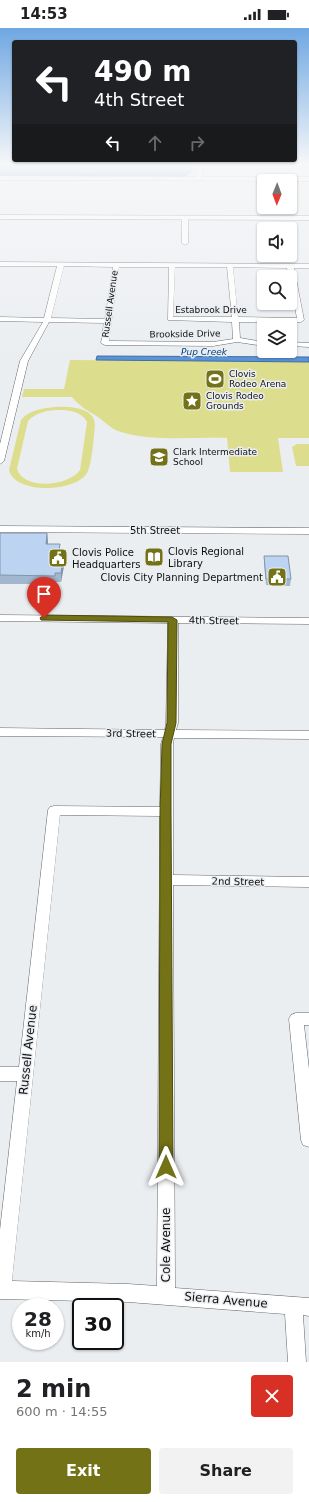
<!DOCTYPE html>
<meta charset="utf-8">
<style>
:root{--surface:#fff;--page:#f2f2f2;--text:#202124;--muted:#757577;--accent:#737216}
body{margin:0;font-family:"DejaVu Sans",sans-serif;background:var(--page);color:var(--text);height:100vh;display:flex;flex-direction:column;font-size:15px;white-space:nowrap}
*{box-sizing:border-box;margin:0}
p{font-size:13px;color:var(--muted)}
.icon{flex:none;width:22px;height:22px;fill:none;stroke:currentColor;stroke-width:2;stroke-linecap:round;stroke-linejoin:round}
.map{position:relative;height:1334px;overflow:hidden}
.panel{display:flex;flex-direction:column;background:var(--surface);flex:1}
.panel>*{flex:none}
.top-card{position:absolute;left:12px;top:12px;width:285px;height:122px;border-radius:4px;box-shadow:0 1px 3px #0004;background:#202124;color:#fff;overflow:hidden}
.needle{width:26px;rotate:181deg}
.tools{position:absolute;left:257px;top:146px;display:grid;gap:8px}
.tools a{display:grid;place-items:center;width:40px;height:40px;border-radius:4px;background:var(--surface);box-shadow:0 1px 3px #0004;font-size:20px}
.speed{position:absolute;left:12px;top:1270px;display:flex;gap:8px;font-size:20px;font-weight:700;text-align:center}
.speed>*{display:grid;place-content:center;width:52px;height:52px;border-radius:50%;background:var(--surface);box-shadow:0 1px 3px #0004;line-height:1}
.speed small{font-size:10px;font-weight:400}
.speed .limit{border:2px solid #111;border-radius:6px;background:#fff;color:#111}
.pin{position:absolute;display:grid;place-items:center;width:34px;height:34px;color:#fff;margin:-41px -17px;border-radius:50% 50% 50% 0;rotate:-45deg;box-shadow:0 0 4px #0007}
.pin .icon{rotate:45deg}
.me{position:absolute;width:44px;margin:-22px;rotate:0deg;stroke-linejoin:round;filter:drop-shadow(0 0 3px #0008)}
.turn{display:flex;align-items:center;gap:14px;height:84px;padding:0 16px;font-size:18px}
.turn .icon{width:52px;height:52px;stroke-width:2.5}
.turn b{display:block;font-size:28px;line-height:34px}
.lanes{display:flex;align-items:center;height:38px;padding:0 16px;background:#0003;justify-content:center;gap:20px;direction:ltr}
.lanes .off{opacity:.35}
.round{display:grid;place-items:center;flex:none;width:42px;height:42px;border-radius:4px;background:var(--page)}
.headline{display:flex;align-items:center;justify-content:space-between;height:68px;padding:0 16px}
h1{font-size:24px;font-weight:700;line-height:30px}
.action{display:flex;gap:8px;margin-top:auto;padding:8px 16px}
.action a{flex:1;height:46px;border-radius:4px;background:var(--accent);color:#fff;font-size:16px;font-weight:700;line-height:46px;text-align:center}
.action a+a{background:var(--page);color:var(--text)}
.status{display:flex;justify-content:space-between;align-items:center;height:28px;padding:0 20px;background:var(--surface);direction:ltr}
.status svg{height:11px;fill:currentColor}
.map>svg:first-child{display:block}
.green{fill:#ddde8d;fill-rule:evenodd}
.water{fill:#5994da;stroke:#426c9d}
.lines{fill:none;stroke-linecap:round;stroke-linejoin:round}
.minor-casing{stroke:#636568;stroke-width:1}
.major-casing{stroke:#636568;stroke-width:1}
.minor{fill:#fff;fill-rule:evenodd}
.major{fill:#fff;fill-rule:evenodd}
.wall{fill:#a2b6cf}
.shaded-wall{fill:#8494a9}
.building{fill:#bcd4f1;stroke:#8494a9}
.route{fill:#737216;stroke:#4b4a0e}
.labels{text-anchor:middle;stroke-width:3;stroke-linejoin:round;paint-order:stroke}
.far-street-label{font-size:9px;fill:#0e0f10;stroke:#ebeef1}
.far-water-label{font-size:9px;font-style:italic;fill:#004281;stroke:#ebeef1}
.far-poi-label{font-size:9px;fill:#0e0f10;stroke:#ebeef1;text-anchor:start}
.street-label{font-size:10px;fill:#0e0f10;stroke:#ebeef1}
.poi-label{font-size:10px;fill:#0e0f10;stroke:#ebeef1;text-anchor:start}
.near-street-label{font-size:12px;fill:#0e0f10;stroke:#ebeef1}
</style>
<div class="status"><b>14:53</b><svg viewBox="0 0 49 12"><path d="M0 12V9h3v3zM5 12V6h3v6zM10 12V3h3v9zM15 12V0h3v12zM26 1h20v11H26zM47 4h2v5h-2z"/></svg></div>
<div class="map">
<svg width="309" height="1334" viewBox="0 0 309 1334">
<rect width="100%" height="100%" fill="#ebeef1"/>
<g class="green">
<path d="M70,332L309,334V410H278L283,444H230L227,410C195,409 148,414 118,403C110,400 105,394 98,389C88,383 79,378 72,369H22L24,361H64Z"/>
<path d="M55,379C68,378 94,379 95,396C94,407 92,437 87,445C76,464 15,467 9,442L21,392C29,382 43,380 55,379ZM60,382C70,382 82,384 87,394L80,442C69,458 24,463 17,441L28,393C36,384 49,382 60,382Z"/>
<polygon points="297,416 309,416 309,438 296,438 292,419"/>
</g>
<g class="water">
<polygon points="0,137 188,137 191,140 191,144 185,148 175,148 0,147"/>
<polygon points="97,328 309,329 309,334 96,332"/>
</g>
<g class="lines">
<defs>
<g id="minor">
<polygon points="197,137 202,137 202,149 309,149 309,153 0,152 0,148 197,149"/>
<polygon points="185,188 188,190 188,215 185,217 182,215 182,190"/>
<path d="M0,234L309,236V240H294L304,292L301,294H239L240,310L264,314V318L237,314L213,318L105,317L101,315L104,295L49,294L28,333L4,433L0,436V416L20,333L43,294L0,293V289L44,290L57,238H0ZM64,238L113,239L105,291L51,290ZM119,239H169L168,292L232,294L233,311L213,314L109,313ZM175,239H227L232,289H173ZM233,239L287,240L297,290L238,289Z"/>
<polygon points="290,314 309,315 309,319 290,318"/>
<path d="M0,587L309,590V596L178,595V695L176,702L309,703V711L174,710L173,716V847L309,849V859L173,857L175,1260L309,1270V1288L303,1287L306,1334H288L285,1286L128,1274L0,1271V1202L17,1053H0V1039H19L48,782L50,779L54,778L160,779L161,716L163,709L0,708V700L165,702L166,695L168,595L0,593ZM60,787L160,788L157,1258L128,1256L12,1253Z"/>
<polygon points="296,985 309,985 309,997 304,997 309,1041 309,1119 303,1117 301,1112 289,991 291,987"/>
</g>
<g id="major">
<polygon points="0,187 309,188 309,192 0,191"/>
<polygon points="0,498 309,500 309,506 0,504"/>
</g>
</defs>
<use href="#minor" class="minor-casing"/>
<use href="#major" class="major-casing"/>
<use href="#minor" class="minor"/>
<use href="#major" class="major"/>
</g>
<g class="wall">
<polygon points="0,505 47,505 48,516 60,524 60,530 63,530 64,538 61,554 56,554 56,556 0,556"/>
<polygon points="264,528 291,551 290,558 266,557 264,535"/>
</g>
<g class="shaded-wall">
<polygon points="47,505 48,513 47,524 46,516"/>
<polygon points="60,516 60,524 58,538 58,530"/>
<polygon points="63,530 64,538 61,554 61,545"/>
</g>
<g class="building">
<polygon points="0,505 47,505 46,516 60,516 58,530 63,530 61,545 55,545 55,548 0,547"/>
<polygon points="264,528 288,528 291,551 266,551"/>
</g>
<linearGradient id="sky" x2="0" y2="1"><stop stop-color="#6fa7e2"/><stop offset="0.42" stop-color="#f6f7f9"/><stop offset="1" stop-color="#f6f7f9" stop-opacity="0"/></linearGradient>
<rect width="309" height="324" fill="url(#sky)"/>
<polygon class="route" points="44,587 172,589 177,592 176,695 171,716 171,784 173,1139 171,1144 166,1146 161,1144 159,1139 160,784 162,716 167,695 168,594 41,592 40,590"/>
<defs>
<symbol id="stadium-square" viewBox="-11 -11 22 22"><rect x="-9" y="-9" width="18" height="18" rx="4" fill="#737216" stroke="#ebeef1"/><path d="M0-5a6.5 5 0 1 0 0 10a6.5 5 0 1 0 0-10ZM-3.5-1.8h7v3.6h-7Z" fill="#fff"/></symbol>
<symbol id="sight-square" viewBox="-11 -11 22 22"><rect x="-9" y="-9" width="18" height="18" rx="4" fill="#737216" stroke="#ebeef1"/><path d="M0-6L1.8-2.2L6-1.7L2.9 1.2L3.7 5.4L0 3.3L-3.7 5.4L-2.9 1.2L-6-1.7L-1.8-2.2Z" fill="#fff"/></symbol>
<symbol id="school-square" viewBox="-11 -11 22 22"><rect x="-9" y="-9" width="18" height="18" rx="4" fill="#737216" stroke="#ebeef1"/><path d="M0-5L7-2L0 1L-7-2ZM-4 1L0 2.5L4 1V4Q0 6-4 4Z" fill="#fff"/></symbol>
<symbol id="library-square" viewBox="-11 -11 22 22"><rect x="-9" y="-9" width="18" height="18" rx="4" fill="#737216" stroke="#ebeef1"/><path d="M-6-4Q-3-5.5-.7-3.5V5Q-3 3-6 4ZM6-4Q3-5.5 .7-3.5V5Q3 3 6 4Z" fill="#fff"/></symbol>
<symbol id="civic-square" viewBox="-11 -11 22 22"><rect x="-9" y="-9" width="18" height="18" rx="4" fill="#737216" stroke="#ebeef1"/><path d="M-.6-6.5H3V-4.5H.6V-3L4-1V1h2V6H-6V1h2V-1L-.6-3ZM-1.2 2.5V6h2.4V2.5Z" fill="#fff"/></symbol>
</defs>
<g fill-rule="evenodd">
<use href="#stadium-square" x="204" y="340" width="22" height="22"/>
<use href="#sight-square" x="181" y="362" width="22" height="22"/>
<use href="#school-square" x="148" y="418" width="22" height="22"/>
<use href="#library-square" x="143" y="518" width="22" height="22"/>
<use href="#civic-square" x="47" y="519" width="22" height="22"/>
<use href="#civic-square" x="266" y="538" width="22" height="22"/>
</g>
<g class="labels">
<g class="far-street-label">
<text transform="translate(110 276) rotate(-82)" y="3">Russell Avenue</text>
<text x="211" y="285">Estabrook Drive</text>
<text transform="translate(185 306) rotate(-1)" y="3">Brookside Drive</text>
</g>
<g class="far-water-label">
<text x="204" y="327">Pup Creek</text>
</g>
<g class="far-poi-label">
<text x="229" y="349">Clovis<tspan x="229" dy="10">Rodeo Arena</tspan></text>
<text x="206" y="371">Clovis Rodeo<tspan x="206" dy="10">Grounds</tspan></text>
<text x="173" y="427">Clark Intermediate<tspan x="173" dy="10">School</tspan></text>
</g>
<g class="street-label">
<text x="155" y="506">5th Street</text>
<text transform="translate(214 592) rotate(1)" y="4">4th Street</text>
<text transform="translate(131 705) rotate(1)" y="4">3rd Street</text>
<text transform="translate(238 853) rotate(1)" y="4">2nd Street</text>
</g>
<g class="poi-label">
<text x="168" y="527">Clovis Regional<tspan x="168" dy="12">Library</tspan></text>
<text x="72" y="528">Clovis Police<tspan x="72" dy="12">Headquarters</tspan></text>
<text x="263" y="553" text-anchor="end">Clovis City Planning Department</text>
</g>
<g class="near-street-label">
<text transform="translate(28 1022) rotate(-84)" y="4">Russell Avenue</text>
<text transform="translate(166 1217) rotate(-90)" y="4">Cole Avenue</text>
<text transform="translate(226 1272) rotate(5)" y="4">Sierra Avenue</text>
</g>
</g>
</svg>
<div class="tools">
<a><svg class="needle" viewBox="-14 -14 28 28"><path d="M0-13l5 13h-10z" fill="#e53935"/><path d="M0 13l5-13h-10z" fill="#757577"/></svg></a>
<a><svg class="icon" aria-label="sound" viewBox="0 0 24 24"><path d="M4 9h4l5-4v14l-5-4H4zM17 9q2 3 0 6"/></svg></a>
<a><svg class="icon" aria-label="search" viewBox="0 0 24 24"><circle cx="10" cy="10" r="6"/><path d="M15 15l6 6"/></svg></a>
<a><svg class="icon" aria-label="layers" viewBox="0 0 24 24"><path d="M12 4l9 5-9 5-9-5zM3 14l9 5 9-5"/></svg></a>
</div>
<div class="speed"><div>28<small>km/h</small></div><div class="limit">30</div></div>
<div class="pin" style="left:44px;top:590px;background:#d93025"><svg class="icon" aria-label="arrive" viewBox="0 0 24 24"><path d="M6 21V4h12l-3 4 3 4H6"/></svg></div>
<svg class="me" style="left:166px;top:1139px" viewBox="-20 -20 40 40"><path d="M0-17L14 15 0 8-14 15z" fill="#737216" stroke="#fff" stroke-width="4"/></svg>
<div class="top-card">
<div class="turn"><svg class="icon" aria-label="left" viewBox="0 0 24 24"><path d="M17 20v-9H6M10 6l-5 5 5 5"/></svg><div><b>490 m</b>4th Street</div></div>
<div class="lanes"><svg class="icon" aria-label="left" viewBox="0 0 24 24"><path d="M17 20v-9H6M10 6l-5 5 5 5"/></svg><svg class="icon off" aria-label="ahead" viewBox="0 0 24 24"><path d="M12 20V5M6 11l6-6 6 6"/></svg><svg class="icon off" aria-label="right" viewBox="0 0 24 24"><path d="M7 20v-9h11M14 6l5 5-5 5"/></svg></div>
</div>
</div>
<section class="panel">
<div class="headline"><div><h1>2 min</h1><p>600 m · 14:55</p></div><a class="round" style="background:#d93025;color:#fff"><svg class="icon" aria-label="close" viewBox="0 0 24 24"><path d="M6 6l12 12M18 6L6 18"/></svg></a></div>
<div class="action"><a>Exit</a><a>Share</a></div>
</section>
